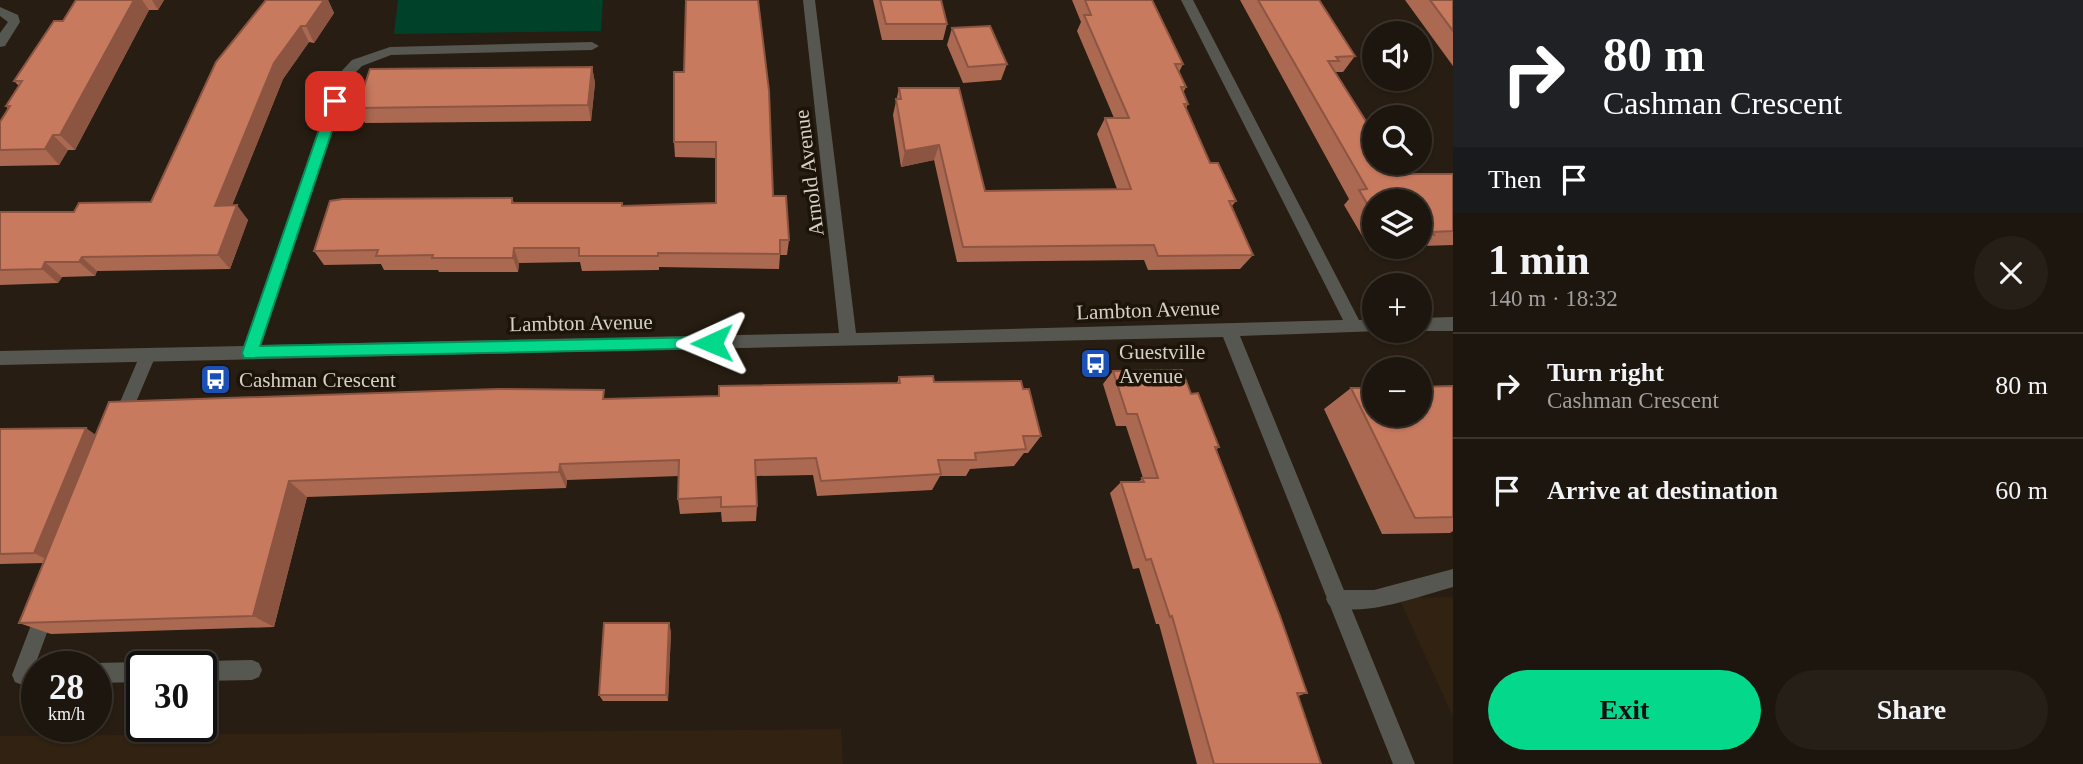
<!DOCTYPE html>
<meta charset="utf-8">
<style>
:root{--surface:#1d160e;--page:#251f17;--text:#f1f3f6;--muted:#a09f9e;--line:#3b352e;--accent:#04d98b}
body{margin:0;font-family:Georgia,serif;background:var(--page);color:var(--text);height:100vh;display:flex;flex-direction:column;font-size:26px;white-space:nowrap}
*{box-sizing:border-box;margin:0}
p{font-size:23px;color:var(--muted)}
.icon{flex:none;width:38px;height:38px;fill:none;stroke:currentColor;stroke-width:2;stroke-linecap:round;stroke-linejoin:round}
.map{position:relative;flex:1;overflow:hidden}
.details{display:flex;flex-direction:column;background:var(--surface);width:630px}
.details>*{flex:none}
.guide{background:#202124;color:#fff;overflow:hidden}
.fabs{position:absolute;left:1362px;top:21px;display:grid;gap:14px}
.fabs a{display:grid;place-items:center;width:70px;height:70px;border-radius:50%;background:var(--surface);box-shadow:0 2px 5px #0004,0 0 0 2px var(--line);font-size:35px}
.speed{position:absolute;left:21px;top:651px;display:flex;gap:14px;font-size:35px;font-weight:700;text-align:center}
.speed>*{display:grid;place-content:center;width:91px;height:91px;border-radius:50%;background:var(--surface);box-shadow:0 2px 5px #0004,0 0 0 2px var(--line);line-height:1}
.speed small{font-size:18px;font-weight:400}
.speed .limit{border:4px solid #111;border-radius:10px;background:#fff;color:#111}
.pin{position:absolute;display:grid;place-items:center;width:60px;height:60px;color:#fff;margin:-30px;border-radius:14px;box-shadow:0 4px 10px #0006}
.me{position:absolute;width:77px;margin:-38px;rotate:269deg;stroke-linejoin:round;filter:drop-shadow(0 0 5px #0008)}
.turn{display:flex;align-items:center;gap:24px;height:147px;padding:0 35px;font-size:32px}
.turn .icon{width:91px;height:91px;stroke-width:2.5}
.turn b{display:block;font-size:49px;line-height:60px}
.then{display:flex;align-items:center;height:66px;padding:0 35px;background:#0003;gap:14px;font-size:26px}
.round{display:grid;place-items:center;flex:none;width:74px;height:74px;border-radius:37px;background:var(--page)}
.summary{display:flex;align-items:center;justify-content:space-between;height:119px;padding:0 35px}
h1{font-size:42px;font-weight:800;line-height:52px}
.primary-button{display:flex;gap:14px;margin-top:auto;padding:14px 35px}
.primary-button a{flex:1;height:80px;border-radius:42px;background:var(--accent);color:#111;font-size:28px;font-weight:800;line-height:80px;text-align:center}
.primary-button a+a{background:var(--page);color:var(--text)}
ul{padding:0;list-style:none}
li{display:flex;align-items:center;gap:21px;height:105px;padding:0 35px;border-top:2px solid var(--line)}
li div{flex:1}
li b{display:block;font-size:26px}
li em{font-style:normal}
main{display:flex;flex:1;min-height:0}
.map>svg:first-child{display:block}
.built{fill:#312212}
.green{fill:#004229}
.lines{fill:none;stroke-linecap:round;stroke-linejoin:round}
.service{fill:#565750;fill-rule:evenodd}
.minor{fill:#565750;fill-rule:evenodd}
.wall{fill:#ac6952;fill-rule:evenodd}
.shaded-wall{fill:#8c5542}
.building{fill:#c87a5f;stroke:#8c5542;stroke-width:2}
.route{fill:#04d98b;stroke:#038d5a;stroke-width:2}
.labels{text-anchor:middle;stroke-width:7;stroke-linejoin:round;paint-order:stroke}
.street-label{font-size:21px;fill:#d7d0c9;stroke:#1d1409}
.poi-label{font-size:21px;fill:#d7d0c9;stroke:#1d1409;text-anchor:start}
</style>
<main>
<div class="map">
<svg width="1453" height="764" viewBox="0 0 1453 764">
<rect width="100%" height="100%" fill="#271d12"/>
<g class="built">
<polygon points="1453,597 1453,717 1399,598"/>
<polygon points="841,729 843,764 0,764 0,736"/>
</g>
<polygon class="green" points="398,0 603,0 601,31 394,34"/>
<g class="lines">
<g class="service">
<polygon points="148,349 153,350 156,355 128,421 126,426 120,428 114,426 112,421 140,355 143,350"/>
<path d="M1453,569V587C1419,596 1362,619 1329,605L1326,599L1329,593L1335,590H1374Z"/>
<polygon points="46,602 53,604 55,611 35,665 43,667 37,667 37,684 22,685 15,682 12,675 39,604"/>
<polygon points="252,660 259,663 262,670 259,677 252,680 201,681 201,667 193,667 201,661"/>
<polygon points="142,662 149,667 142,667 142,682 96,683 96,667 89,667 96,663"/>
</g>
<g class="minor">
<polygon points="803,0 815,0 856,333 1343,320 1181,0 1193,0 1359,320 1374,319 1374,331 1380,331 1240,336 1415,764 1393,764 1223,337 0,365 0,351 244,346 337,76 352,60 390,47 592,42 599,46 592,50 391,55 362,66 350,78 261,345 839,333"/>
<polygon points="0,7 18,15 20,22 5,46 0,47 0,33 8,22 0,16"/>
<polygon points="1453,317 1453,331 1416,331 1419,331 1419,318"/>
</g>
</g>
<g class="wall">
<polygon points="76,0 164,0 158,10 149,10 75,150 68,150 59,165 0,166 0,122 8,109 6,106 19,86 14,81 63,21"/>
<polygon points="266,0 328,0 334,13 314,43 309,42 283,79 232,205 248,220 230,269 97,271 95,276 62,277 58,283 0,285 0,212 74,212 151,202"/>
<polygon points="873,0 941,0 947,24 943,40 882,40"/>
<polygon points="1072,0 1152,0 1183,64 1179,72 1186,87 1183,93 1188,104 1186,108 1210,163 1236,201 1232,206 1253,255 1240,269 1148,270 1144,260 957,262 934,160 901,167 893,115 899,88 985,191 1117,189 1097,134 1105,118 1114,118 1077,31 1081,22"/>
<path d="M1240,0H1319L1355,56L1343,72H1335L1399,174H1453V245L1422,246L1418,250L1371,251L1344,205L1349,199ZM1374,201H1419V247H1374Z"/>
<polygon points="1405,0 1453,0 1453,66"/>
<polygon points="952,28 1007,64 1001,80 963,83 947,45"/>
<polygon points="592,67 595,83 591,121 365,123 357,108"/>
<polygon points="674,72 773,196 789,240 787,255 780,255 779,269 659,267 659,270 582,271 580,262 519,263 518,272 439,272 438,270 384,270 381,264 324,265 314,251 512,198 514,203 622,203 623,206 716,203 716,158 675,157 674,142"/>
<polygon points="1113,371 1191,394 1219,447 1216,450 1307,693 1298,696 1321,764 1197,764 1159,624 1156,624 1139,568 1133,569 1110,493 1121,482 1138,482 1143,478 1126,426 1116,426 1103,384"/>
<polygon points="899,377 934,382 1023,389 1041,436 1028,453 1024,453 1014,466 970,469 966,476 940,476 932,490 817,496 813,475 756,476 757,506 756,521 722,522 721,512 680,514 678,499 679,476 567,480 566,488 307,497 274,627 51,634 19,623 43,563 0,564 0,429 96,435 606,399 719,396 897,383"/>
<polygon points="1453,386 1453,531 1450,533 1382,534 1324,409 1351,388"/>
<polygon points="671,631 668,701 603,701 599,695"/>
</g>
<g class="shaded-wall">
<polygon points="134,0 142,0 149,10 75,150 60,135"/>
<polygon points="152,0 164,0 158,10"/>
<polygon points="324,0 328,0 334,13 314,43 306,26"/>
<polygon points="301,26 309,42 283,79 226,221 215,206 274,63"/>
<polygon points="592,67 595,83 591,121 588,105"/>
<polygon points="53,135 68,150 59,165 45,149"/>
<polygon points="939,145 934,160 901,167 905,151"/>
<polygon points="237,205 248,220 230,269 218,255"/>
<polygon points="514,248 519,263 518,272 513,258"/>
<polygon points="82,257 97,271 95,276 79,262"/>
<polygon points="45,262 62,277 58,283 42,269"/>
<polygon points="86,428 103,440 54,563 34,553"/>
<polygon points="560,464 567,480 566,488 559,472"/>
<polygon points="289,481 307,497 274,627 253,616"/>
<polygon points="669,623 671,631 668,701 666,695"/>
</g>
<g class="building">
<polygon points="76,0 134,0 60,135 53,135 45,149 0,150 0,122 10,106 6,106 22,81 14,81 54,21 63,21"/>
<polygon points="266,0 324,0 306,26 301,26 274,63 215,206 237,205 218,255 82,257 79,262 45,262 42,269 0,270 0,212 74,212 79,203 151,202 216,62"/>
<polygon points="686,0 758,0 769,91 773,196 786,196 789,240 780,240 780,254 658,253 658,256 579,256 579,248 514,248 513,258 432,258 433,255 376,256 378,250 314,251 330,201 343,199 512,198 512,203 622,203 622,206 716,203 716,142 674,142 674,72 684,72"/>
<polygon points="880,0 941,0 947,24 886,24"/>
<polygon points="1085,0 1152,0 1183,64 1175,64 1186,87 1181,87 1188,104 1184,104 1210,163 1218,163 1236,201 1229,201 1253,255 1158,256 1154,245 963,247 939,145 905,151 896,99 901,99 899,88 959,88 985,191 1131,189 1105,118 1129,118 1084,15 1091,15"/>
<polygon points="1258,0 1319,0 1355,56 1336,57 1339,61 1328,61 1374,134 1374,163 1392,163 1399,174 1453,174 1453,231 1432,232 1434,235 1419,235 1419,201 1374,201 1374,215 1359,190 1367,189"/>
<polygon points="1430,0 1453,0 1453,31"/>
<polygon points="990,26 1007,64 968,67 952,28"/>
<polygon points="592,67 588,105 357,108 370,69"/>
<polygon points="1182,370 1191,394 1198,393 1219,447 1215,447 1280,616 1307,693 1297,693 1321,764 1214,764 1172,616 1170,617 1151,559 1146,560 1121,482 1144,482 1142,478 1158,478 1137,414 1127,414 1113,371"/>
<polygon points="933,376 934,382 1021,381 1023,389 1029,389 1041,436 1023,436 1026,449 975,453 976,460 938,460 941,474 821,481 816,458 755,460 757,506 721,507 721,497 678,499 679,460 560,464 559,472 289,481 253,616 19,623 109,402 497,389 604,390 603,399 719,396 719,386 900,383 899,377"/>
<polygon points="1453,386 1453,517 1415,518 1351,388 1374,388 1374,415 1419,415 1419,387"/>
<polygon points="86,428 34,553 0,554 0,429"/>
<polygon points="604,623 669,623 666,695 599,695"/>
</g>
<polygon class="route" points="335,97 342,101 260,346 712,337 718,339 720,343 718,348 244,358 242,353 329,101"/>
<defs>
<symbol id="bus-square" viewBox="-11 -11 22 22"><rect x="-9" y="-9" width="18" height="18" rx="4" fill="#1a4fb4" stroke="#1d1409"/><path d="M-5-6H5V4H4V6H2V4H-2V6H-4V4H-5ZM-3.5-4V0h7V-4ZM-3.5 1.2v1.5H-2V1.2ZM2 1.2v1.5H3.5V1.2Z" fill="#fff"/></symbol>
</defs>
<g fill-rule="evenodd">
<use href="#bus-square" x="1078" y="346" width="35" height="35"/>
<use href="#bus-square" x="198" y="362" width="35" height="35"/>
</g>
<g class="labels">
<g class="street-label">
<text transform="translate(809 173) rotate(-97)" y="7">Arnold Avenue</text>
<text transform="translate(1148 310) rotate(-2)" y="7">Lambton Avenue</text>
<text transform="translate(581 323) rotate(-1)" y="7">Lambton Avenue</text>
</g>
<g class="poi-label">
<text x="1119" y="359">Guestville<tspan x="1119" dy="24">Avenue</tspan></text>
<text x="239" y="387">Cashman Crescent</text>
</g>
</g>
</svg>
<div class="fabs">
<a><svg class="icon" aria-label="sound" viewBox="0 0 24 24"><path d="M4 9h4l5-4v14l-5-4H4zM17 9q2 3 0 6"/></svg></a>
<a><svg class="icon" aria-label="search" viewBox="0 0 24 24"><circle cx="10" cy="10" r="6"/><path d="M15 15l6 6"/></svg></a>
<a><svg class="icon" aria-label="layers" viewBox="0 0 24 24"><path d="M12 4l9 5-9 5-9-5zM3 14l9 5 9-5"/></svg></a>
<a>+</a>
<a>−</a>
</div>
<div class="speed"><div>28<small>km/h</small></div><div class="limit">30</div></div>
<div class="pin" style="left:335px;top:101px;background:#d93025"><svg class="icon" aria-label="arrive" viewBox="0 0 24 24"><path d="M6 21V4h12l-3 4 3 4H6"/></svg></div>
<svg class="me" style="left:712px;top:343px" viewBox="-20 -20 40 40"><path d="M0-17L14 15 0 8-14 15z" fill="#04d98b" stroke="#fff" stroke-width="4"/></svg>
</div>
<section class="details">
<div class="guide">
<div class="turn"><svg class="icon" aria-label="right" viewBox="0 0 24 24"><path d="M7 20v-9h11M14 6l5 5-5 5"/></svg><div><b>80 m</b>Cashman Crescent</div></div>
<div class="then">Then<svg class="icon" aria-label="arrive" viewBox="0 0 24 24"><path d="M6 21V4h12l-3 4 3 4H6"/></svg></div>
</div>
<div class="summary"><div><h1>1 min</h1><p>140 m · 18:32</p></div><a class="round"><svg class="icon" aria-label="close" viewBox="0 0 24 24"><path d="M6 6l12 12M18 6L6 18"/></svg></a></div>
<ul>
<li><svg class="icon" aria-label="right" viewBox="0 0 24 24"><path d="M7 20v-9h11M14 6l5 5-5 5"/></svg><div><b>Turn right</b><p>Cashman Crescent</p></div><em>80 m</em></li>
<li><svg class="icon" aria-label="arrive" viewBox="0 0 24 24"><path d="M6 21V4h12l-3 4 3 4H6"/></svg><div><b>Arrive at destination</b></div><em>60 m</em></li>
</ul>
<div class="primary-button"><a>Exit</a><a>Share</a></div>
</section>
</main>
